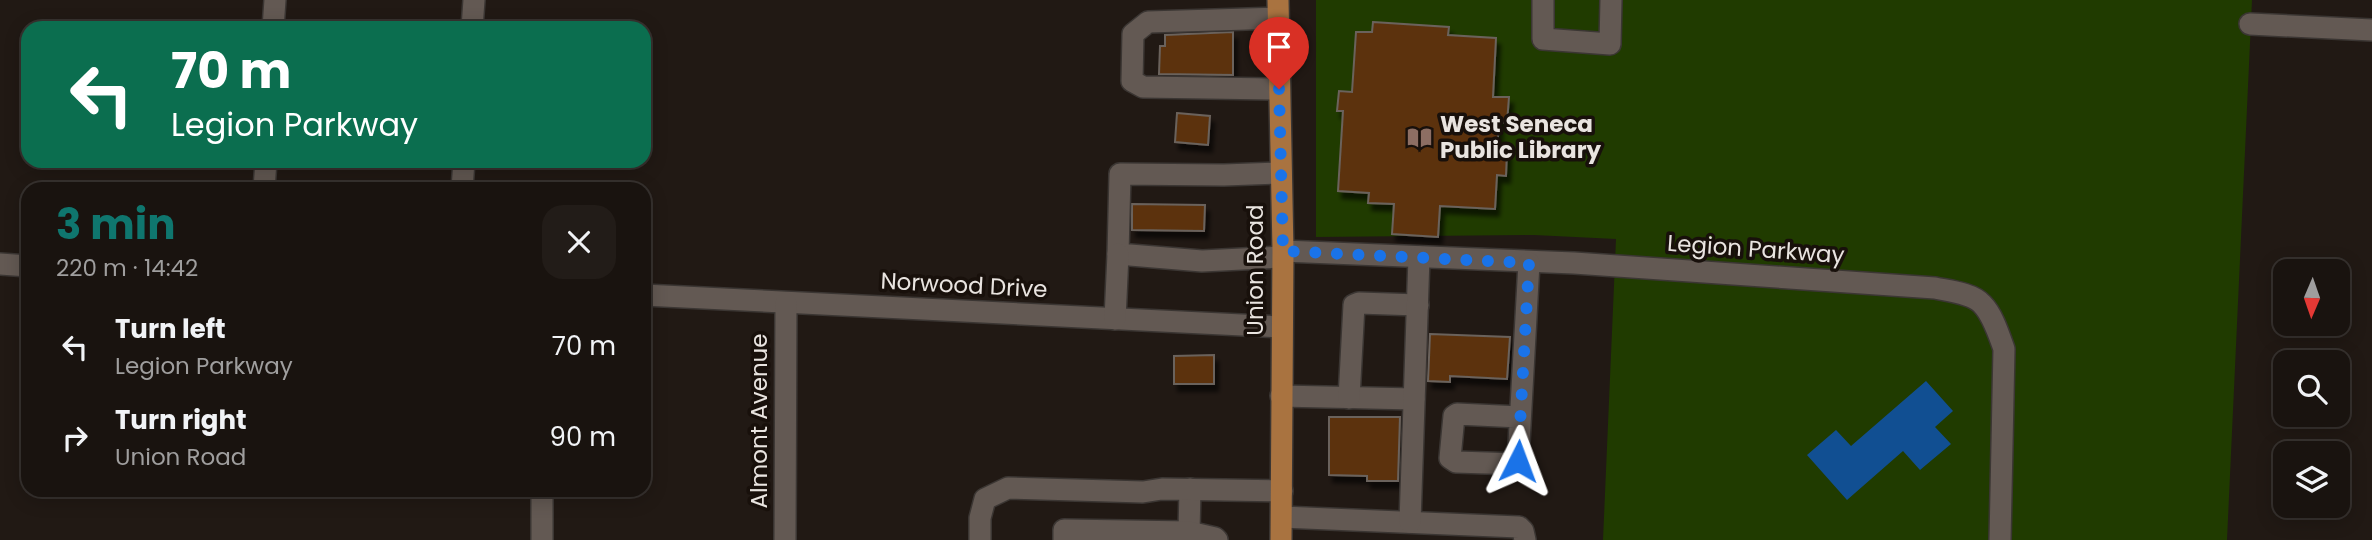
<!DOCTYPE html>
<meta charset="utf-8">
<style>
:root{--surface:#19130f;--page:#221c18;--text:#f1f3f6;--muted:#9f9e9e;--line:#37322f;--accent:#0f766e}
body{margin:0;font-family:Poppins,sans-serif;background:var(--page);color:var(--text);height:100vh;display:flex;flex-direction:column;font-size:26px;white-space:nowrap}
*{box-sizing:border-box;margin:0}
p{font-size:23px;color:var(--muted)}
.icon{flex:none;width:38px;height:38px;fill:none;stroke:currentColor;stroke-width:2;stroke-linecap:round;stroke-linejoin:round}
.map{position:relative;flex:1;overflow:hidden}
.details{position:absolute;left:21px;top:182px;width:630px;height:315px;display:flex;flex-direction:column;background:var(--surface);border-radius:21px;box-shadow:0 4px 18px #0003,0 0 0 2px var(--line)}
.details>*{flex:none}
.guide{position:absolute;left:21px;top:21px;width:630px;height:147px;border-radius:21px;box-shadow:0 4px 18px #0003,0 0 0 2px var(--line);background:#0b6e4f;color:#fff;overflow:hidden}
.needle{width:46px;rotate:182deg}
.buttons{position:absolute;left:2273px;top:259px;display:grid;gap:14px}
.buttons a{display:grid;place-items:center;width:77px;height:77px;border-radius:14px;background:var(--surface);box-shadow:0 4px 18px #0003,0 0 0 2px var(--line);font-size:35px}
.pin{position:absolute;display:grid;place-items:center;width:60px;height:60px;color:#fff;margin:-72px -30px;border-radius:50% 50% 50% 0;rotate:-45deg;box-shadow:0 0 7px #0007}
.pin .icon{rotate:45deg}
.me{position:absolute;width:77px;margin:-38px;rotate:3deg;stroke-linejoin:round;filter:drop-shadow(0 0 5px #0008)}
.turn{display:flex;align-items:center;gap:24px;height:147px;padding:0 35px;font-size:32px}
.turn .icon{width:91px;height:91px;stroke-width:2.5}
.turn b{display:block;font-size:49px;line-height:60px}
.round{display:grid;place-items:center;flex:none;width:74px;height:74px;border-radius:21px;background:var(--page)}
.overview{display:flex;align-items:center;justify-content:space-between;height:119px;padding:0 35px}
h1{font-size:42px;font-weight:700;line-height:52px;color:var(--accent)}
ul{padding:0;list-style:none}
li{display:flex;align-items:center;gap:21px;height:91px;padding:0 35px}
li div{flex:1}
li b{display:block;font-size:26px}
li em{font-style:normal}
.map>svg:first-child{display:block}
.green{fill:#203b00}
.water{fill:#114f92}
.building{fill:#5b330f;stroke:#6b625b;stroke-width:2;filter:url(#shadow)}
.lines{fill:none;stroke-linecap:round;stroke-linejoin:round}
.minor-casing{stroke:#3b3633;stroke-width:24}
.major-casing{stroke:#3b3633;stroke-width:24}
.minor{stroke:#635953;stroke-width:21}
.major{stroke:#a97340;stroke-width:21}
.route{stroke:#1a73e8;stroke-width:12;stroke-dasharray:0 21.6}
.labels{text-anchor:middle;stroke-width:7;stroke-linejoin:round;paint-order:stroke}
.poi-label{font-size:23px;font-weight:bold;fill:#e9e4e0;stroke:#18100b;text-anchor:start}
.street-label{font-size:23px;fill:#e9e4e0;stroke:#18100b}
</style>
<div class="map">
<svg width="2372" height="540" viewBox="0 0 2372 540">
<defs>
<filter id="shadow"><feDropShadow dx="4" dy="7" stdDeviation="2" flood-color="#0009"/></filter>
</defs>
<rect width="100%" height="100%" fill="#211914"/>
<polygon class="green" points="1316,0 2252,0 2227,540 1603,540 1616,239 1534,235 1316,237"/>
<polygon class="water" points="1926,381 1953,411 1935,427 1951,444 1920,470 1903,451 1847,500 1807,455 1836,430 1851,446"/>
<g class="building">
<polygon points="1373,22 1449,27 1448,35 1496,38 1493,97 1509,97 1507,123 1499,122 1497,151 1507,151 1506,176 1497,175 1495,209 1440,206 1438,237 1392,234 1394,204 1368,203 1369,193 1338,191 1343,111 1337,111 1339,91 1352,92 1356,32 1372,32"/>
<polygon points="1233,32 1233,75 1159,74 1160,46 1165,46 1165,35"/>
<polygon points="1177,113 1210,116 1208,145 1175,142"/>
<polygon points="1132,204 1205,205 1204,231 1132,230"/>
<polygon points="1430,334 1510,337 1507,379 1450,376 1450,382 1428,381"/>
<polygon points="1214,355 1214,384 1174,384 1174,356"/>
<polygon points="1329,417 1400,417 1398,481 1367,481 1367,476 1329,475"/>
</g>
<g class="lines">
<defs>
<g id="minor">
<polyline points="1543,0 1543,39 1610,44 1611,0"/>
<polyline points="1278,18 1148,22 1133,34 1132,81 1143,87 1279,89"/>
<polyline points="2250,24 2372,30"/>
<polyline points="273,28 275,0"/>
<polyline points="472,28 474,0"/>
<polyline points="1281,173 1224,175 1120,174 1118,254 1202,261 1282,257"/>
<polyline points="264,189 266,161"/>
<polyline points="462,189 464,161"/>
<path d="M1283,251L1574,263L1935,288C1949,291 1972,293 1982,304C1993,315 1999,335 2004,349L2000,540"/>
<polyline points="0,264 28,266"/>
<polyline points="644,295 1282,327"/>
<polyline points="1115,319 1118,254"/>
<polyline points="1281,396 1414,399"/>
<polyline points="1349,398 1354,305 1359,303 1418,305"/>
<polyline points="1520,417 1457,414 1454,416 1450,458 1456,462 1517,464 1518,461 1529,263"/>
<polyline points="1282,517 1519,527 1523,531 1525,540"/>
<polyline points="1410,522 1419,257"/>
<polyline points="1189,532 1190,489"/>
<polyline points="542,540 542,490"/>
<polyline points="785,540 786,303"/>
<polyline points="980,540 980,518 985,499 1008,488 1143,492 1162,489 1282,491"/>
<polyline points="1064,540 1064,530 1189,532 1215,538 1217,540"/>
</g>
<polyline id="major" points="1278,0 1283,251 1281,540"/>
</defs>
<use href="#minor" class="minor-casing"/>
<use href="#major" class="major-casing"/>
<use href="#minor" class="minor"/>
<use href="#major" class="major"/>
</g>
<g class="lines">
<polyline class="route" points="1279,89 1283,251 1529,263 1518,461"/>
</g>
<defs>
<symbol id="library-bare" viewBox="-9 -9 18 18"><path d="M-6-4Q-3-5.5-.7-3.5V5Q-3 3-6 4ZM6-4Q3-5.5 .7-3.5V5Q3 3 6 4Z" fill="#8d6e63" stroke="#18100b" stroke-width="2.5" paint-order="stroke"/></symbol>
</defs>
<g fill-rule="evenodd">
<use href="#library-bare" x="1402" y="120" width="35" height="35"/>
</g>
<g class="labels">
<g class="poi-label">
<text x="1440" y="132">West Seneca<tspan x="1440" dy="26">Public Library</tspan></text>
</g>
<g class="street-label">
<text transform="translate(1756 249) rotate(4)" y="8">Legion Parkway</text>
<text transform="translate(1255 270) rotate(-90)" y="8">Union Road</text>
<text transform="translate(964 285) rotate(3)" y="8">Norwood Drive</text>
<text transform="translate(759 421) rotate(-90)" y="8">Almont Avenue</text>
</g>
</g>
</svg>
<div class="buttons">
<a><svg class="needle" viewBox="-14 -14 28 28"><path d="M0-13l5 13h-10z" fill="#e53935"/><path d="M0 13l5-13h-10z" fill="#9f9e9e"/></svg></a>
<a><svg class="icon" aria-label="search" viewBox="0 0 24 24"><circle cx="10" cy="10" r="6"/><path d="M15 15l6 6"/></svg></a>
<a><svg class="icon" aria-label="layers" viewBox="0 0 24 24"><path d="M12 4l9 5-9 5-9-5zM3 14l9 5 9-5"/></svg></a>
</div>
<div class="pin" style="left:1279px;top:89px;background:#d93025"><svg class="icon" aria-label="arrive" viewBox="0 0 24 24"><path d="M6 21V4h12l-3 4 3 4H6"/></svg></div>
<svg class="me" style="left:1518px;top:461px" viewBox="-20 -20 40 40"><path d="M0-17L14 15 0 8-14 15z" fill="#1a73e8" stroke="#fff" stroke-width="4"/></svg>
<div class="guide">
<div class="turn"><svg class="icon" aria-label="left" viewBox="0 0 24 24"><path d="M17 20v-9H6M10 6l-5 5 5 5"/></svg><div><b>70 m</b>Legion Parkway</div></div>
</div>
<section class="details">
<div class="overview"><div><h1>3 min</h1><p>220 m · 14:42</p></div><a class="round"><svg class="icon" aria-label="close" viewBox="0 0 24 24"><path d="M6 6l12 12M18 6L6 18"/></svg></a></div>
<ul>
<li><svg class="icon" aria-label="left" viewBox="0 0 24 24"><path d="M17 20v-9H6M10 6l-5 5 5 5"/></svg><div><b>Turn left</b><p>Legion Parkway</p></div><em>70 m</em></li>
<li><svg class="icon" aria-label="right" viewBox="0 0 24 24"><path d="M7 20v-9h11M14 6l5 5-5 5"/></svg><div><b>Turn right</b><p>Union Road</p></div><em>90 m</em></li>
</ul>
</section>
</div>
